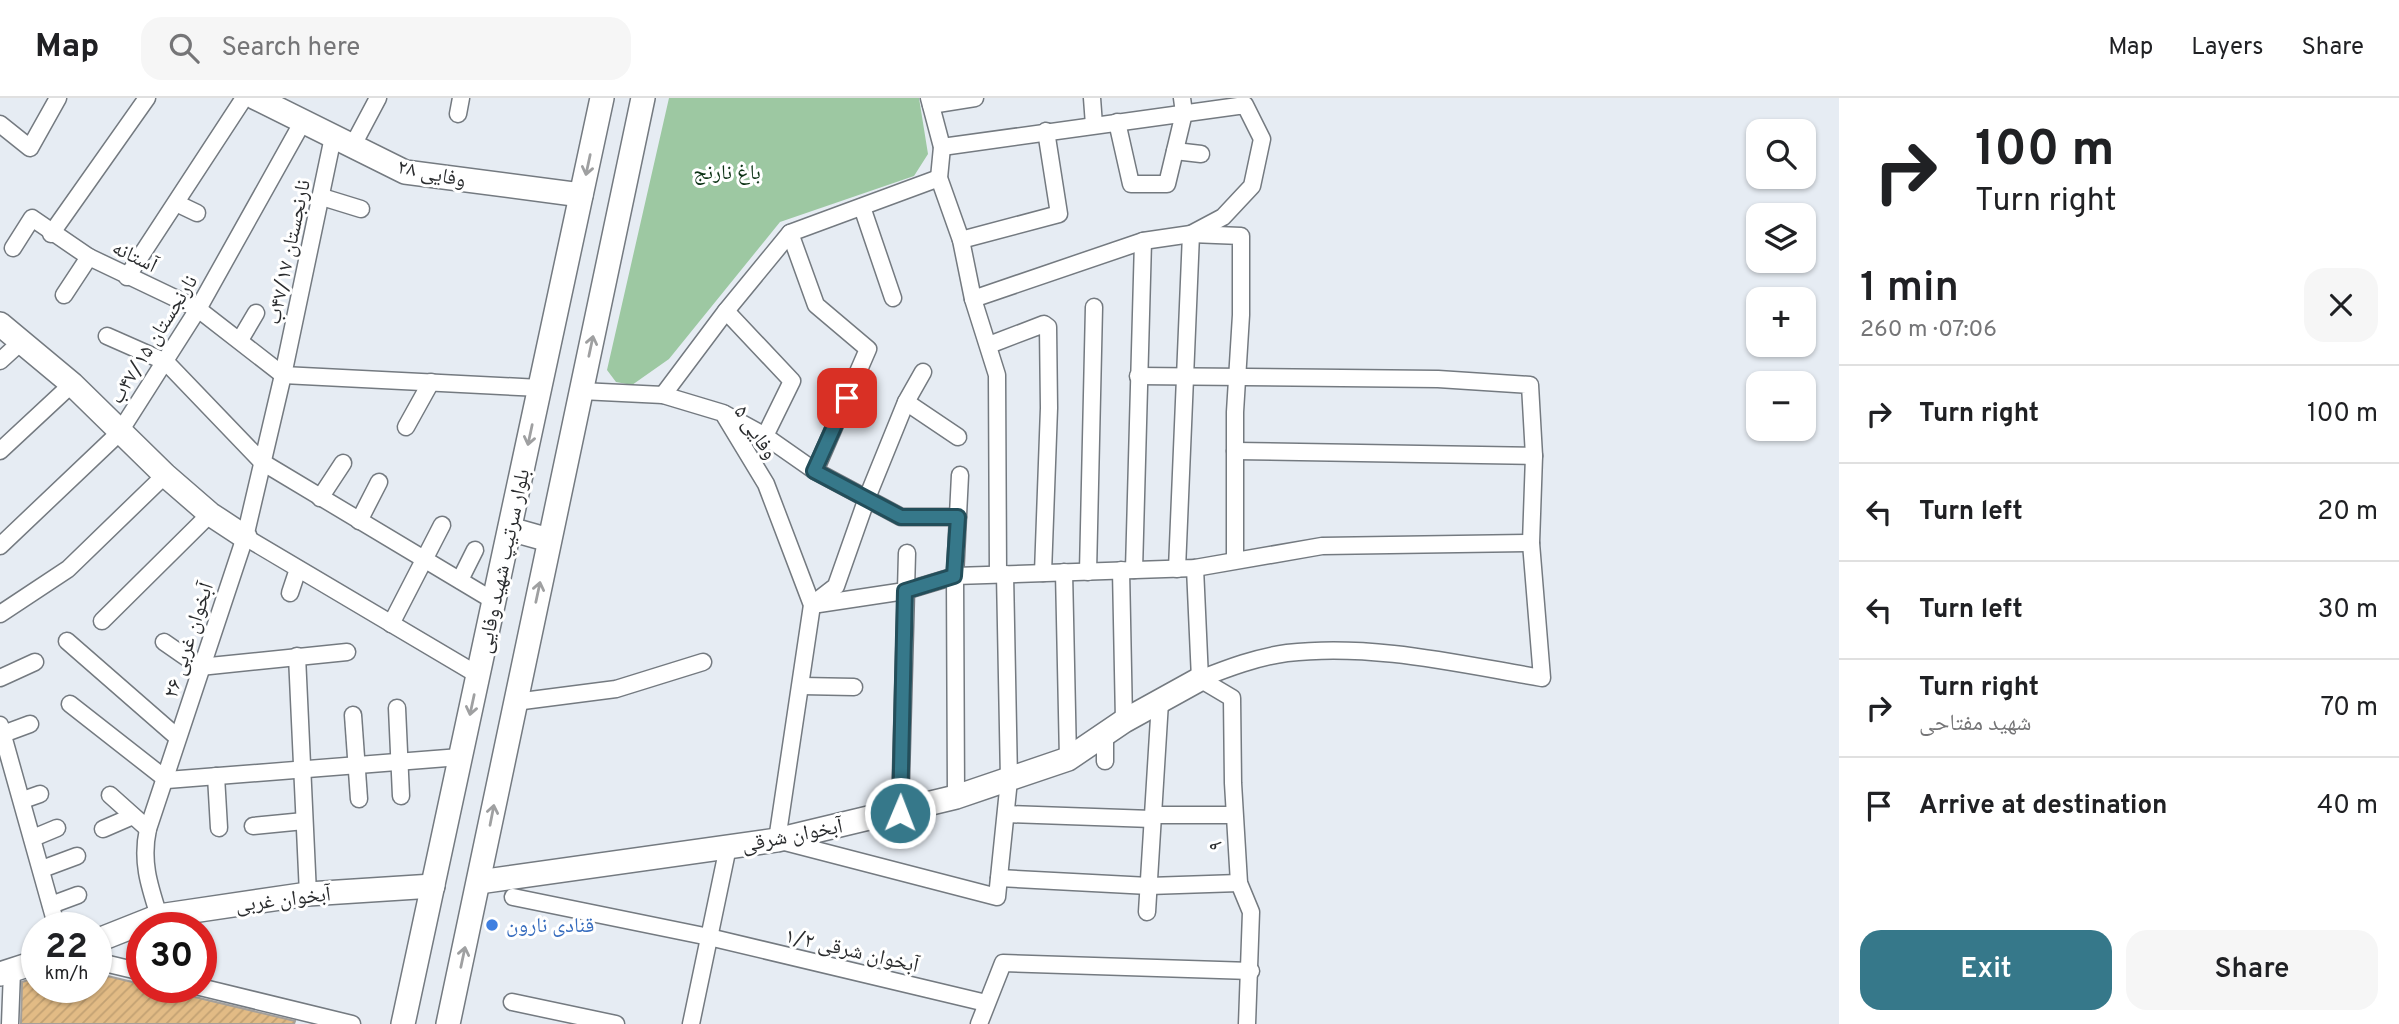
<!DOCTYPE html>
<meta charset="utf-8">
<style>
:root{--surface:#fff;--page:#f6f6f6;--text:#202124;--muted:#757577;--line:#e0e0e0;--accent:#36788a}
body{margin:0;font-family:Overpass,"Noto Naskh Arabic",sans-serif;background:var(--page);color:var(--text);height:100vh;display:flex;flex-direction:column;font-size:26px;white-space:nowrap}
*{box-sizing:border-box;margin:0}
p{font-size:23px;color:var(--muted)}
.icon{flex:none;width:38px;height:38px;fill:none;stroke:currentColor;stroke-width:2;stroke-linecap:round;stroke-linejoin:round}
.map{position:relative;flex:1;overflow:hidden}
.sheet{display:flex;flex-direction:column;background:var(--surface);width:560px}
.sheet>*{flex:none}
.banner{background:#fff;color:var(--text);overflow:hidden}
.buttons{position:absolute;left:1746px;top:21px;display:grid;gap:14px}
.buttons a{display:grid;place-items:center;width:70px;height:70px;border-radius:14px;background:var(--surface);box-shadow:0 2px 5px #0004;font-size:35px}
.speed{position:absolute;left:21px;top:814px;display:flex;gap:14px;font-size:35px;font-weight:700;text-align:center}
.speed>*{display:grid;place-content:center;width:91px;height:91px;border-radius:50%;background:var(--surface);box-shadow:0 2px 5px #0004;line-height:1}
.speed small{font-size:18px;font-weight:400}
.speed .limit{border:10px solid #d22;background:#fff;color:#111}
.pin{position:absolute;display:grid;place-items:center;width:60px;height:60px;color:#fff;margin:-30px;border-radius:14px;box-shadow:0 4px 10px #0006}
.me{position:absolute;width:77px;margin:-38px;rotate:1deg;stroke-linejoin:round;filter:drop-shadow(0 0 5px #0008)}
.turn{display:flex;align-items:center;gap:24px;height:147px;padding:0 21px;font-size:32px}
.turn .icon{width:91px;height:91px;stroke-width:2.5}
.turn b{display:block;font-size:49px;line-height:60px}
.round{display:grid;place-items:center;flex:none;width:74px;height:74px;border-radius:21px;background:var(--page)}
.head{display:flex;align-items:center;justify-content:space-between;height:119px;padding:0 21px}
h1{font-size:42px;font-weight:600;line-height:52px}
.primary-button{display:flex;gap:14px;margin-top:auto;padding:14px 21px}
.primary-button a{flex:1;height:80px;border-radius:21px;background:var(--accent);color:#fff;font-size:28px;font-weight:600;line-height:80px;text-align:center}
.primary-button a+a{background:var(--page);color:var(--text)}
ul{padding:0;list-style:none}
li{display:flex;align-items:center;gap:21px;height:98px;padding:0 21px;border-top:2px solid var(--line)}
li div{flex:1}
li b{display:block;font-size:26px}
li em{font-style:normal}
header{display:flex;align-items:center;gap:42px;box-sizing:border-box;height:98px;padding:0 35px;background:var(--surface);border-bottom:2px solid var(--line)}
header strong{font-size:33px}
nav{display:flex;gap:38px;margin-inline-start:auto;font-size:24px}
.search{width:490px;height:63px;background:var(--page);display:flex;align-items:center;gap:18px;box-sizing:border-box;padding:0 24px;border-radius:21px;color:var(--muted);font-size:26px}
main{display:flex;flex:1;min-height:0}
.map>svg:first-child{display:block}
.green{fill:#9dc8a2}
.building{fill:url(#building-hatch);stroke:#a5a09a;stroke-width:2}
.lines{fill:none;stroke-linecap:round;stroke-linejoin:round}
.street-casing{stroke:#747a80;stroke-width:19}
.secondary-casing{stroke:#747a80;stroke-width:26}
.street{stroke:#fff;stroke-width:16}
.secondary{stroke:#fff;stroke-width:23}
.oneway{stroke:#9fa0a1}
.route-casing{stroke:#234e5a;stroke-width:18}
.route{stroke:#36788a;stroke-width:12}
.shop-dot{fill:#3f7fe0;stroke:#fff;stroke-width:2.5}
.labels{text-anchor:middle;stroke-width:6;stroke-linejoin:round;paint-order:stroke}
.park-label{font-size:21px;fill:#0c3315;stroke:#fff}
.street-label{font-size:21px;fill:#2a2c2e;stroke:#fff}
.shop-label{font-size:21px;fill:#366cbe;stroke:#fff;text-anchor:start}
</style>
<header>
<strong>Map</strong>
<div class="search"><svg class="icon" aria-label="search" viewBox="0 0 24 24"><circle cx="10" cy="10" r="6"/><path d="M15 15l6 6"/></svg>Search here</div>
<nav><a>Map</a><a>Layers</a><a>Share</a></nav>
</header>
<main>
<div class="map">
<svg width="1839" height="926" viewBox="0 0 1839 926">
<defs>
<pattern id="building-hatch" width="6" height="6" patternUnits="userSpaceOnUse" patternTransform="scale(1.75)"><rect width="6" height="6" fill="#e2bb85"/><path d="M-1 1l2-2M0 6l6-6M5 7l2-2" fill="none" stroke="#c2a173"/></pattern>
</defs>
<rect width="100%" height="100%" fill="#e6ecf3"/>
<polygon class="green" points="669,0 919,0 928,56 914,78 780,124 669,261 632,287 616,284 607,272"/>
<polygon class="building" points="99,876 295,923 294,926 21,926 22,884 37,879 37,889 96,889 96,877"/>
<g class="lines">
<defs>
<g id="street">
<polyline points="929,0 942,49 939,80 961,142 973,201 997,277 998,476"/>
<polyline points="1092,0 1094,27"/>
<polyline points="931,7 975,0"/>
<polyline points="458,16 461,0"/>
<polyline points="1117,24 1131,86 1167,86 1184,15 1182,0"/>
<polyline points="0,26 30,50 58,0"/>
<polyline points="352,49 378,0"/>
<polyline points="942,49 1245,7 1262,41 1252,88 1223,119 1191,136 1177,471"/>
<polyline points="1175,53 1201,56"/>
<polyline points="322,99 361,111"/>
<polyline points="176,105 197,115"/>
<polyline points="862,109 893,200"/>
<polyline points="790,135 816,207 868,251 815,373"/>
<polyline points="51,136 147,0"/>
<polyline points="961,142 1059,116 1046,33"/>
<polyline points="13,150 32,120 89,159 198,211 283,277"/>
<polyline points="127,179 244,0"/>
<polyline points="64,197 89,159"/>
<polyline points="973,201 1143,143 1191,136 1241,138 1241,217 1235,314 1235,462"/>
<polyline points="726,213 792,283 765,338"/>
<polyline points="107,238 166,264 262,364 494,503"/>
<polyline points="240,242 256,215"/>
<polyline points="989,247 1044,226 1048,229 1049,310 1043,475"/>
<polyline points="0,263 22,243"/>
<polyline points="283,277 540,290"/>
<path d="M1138,278L1438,281L1530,287L1534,358L1531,445L1542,580C1459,566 1372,545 1287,555C1257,559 1228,570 1200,581"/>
<polyline points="581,293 663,297 723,315 766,386 812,507 777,742 997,799 1009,682 1005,476"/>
<polyline points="663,297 726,213 790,135 939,80"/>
<polyline points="906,304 958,339"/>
<polyline points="725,316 765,338 815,373 901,419 958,419"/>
<polyline points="406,329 431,284"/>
<polyline points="0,353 72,286"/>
<polyline points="1235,353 1534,358"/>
<polyline points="320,400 343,365"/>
<polyline points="359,423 379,384"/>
<polyline points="245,439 478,577"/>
<polyline points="0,448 119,335 198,211 302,25"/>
<polyline points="1195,470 1200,581"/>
<polyline points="1121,472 1124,623"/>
<polyline points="1134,472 1143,143"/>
<polyline points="1064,474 1068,661"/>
<polyline points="1088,474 1094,209"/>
<polyline points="460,482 475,452"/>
<polyline points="290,495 298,471"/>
<polyline points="814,505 836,488 867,400 906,304 923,274"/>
<polyline points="812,507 905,493 955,478 1195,470 1322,448 1531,445"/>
<polyline points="0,516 68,471 165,377"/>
<polyline points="102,523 210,416"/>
<polyline points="391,526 442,427"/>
<polyline points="67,543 177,639"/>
<polyline points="164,544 200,569 347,554"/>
<polyline points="297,558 308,796"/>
<polyline points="0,580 35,564"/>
<polyline points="1200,581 1232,600 1233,685 1239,785 1251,814 1247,926"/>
<polyline points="802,588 854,589"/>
<polyline points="515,604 616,591 703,564"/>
<polyline points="70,606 167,682 460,659"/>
<polyline points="397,610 401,698"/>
<polyline points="353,617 359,701"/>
<polyline points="0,627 57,830"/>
<polyline points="3,636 30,626"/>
<polyline points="1105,663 1105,635"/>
<polyline points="216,678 219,730"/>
<polyline points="110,697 148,731"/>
<polyline points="956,699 955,478 960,377"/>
<polyline points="23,702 40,696"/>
<polyline points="900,715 907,455"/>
<polyline points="1006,716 1152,721"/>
<polyline points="1153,717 1234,717"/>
<polyline points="253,728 304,723"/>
<polyline points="103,731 133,718"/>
<polyline points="33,740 57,730"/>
<polyline points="42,771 77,758"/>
<polyline points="999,780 1149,788 1239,785"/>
<polyline points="513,799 709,839 986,905"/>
<polyline points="51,807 78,797"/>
<polyline points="1147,814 1160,604"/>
<path d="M159,818C149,787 141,763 148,731L245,439L283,277L333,39"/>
<polyline points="96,863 142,874"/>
<polyline points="200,889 352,926"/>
<polyline points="512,904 616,926"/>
<polyline points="10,926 12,873"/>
<polyline points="691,926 728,749"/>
<polyline points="979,926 1003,865 1251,873"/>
</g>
<g id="secondary">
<polyline points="256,0 405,74 581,97"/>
<polyline points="0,226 72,286 165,377 210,416 245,439"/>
<polyline points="510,431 549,442"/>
<polyline points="479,784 777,742 956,699 1068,661 1124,623 1200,581"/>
<polyline points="96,843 159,818 308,796 433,788"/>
<polyline points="0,876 37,864"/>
<polyline points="403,926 602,0"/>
<polyline points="448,926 643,0"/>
</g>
</defs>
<use href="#street" class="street-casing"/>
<use href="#secondary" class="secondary-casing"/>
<use href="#street" class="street"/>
<use href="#secondary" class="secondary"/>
</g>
<defs><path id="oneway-shaft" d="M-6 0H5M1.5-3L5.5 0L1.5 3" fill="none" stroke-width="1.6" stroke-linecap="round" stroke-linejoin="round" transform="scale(1.75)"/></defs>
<g class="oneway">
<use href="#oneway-shaft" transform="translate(588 67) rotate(102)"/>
<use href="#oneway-shaft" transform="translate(591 248) rotate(-78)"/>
<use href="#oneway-shaft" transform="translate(530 337) rotate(102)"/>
<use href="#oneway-shaft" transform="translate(538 494) rotate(-78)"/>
<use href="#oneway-shaft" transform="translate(472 607) rotate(102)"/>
<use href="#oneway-shaft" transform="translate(492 717) rotate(-79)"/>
<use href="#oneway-shaft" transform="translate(463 859) rotate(-78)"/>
</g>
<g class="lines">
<defs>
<polyline id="route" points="847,300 814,373 901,419 958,419 954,478 905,493 900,715"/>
</defs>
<use href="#route" class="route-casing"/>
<use href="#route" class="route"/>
</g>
<circle class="shop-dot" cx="492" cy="827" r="7"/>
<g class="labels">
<g class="park-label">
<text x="727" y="81">باغ نارنج</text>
</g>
<g class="street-label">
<text transform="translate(432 75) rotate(12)" y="7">وفایی ۲۸</text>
<text transform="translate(288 154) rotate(-78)" y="7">نارنجستان ۴۷/۱۷ب</text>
<text transform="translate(135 158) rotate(26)" y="7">آستانه</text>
<text transform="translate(153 241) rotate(-58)" y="7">نارنجستان ۴۷/۱۵ب</text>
<text transform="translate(756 334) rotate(56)" y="7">وفایی ۵</text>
<text transform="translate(503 463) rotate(-78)" y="7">بلوار سرتیپ شهید وفایی</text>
<text transform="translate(188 542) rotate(-72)" y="7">آبخوان غربی ۲۶</text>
<text transform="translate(792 737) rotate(-11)" y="7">آبخوان شرقی</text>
<text transform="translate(1215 748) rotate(-95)" y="7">۹</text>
<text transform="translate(283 801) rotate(-7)" y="7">آبخوان غربی</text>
<text transform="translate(852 852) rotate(13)" y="7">آبخوان شرقی ۱/۲</text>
</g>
<g class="shop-label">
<text x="506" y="834">قنادی نارون</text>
</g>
</g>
</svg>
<div class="buttons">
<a><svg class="icon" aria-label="search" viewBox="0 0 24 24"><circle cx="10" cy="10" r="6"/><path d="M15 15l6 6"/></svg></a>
<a><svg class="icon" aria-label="layers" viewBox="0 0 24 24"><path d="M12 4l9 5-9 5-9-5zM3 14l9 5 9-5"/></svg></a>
<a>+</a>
<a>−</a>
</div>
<div class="speed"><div>22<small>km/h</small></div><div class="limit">30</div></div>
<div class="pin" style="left:847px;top:300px;background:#d93025"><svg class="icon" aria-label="arrive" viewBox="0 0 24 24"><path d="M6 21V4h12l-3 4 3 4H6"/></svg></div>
<svg class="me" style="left:900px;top:715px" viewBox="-20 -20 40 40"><circle r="17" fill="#36788a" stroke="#fff" stroke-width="3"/><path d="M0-11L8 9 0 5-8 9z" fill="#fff"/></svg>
</div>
<section class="sheet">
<div class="banner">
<div class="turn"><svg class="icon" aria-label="right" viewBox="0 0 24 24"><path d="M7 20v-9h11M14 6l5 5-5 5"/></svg><div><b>100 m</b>Turn right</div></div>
</div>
<div class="head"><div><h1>1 min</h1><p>260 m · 07:06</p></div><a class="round"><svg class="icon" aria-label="close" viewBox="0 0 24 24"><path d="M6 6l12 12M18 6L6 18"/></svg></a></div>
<ul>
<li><svg class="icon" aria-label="right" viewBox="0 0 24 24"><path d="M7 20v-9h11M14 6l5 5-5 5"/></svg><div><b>Turn right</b></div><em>100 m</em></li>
<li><svg class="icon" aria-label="left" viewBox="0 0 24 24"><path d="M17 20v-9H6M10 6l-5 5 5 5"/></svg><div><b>Turn left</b></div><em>20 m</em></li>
<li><svg class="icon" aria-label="left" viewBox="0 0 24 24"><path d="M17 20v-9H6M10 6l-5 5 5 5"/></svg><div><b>Turn left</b></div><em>30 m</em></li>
<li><svg class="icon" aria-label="right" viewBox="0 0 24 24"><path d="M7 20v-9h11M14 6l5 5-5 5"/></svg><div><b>Turn right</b><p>شهید مفتاحی</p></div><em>70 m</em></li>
<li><svg class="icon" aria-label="arrive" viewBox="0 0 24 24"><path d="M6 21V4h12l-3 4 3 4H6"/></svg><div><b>Arrive at destination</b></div><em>40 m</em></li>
</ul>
<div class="primary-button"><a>Exit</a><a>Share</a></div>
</section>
</main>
